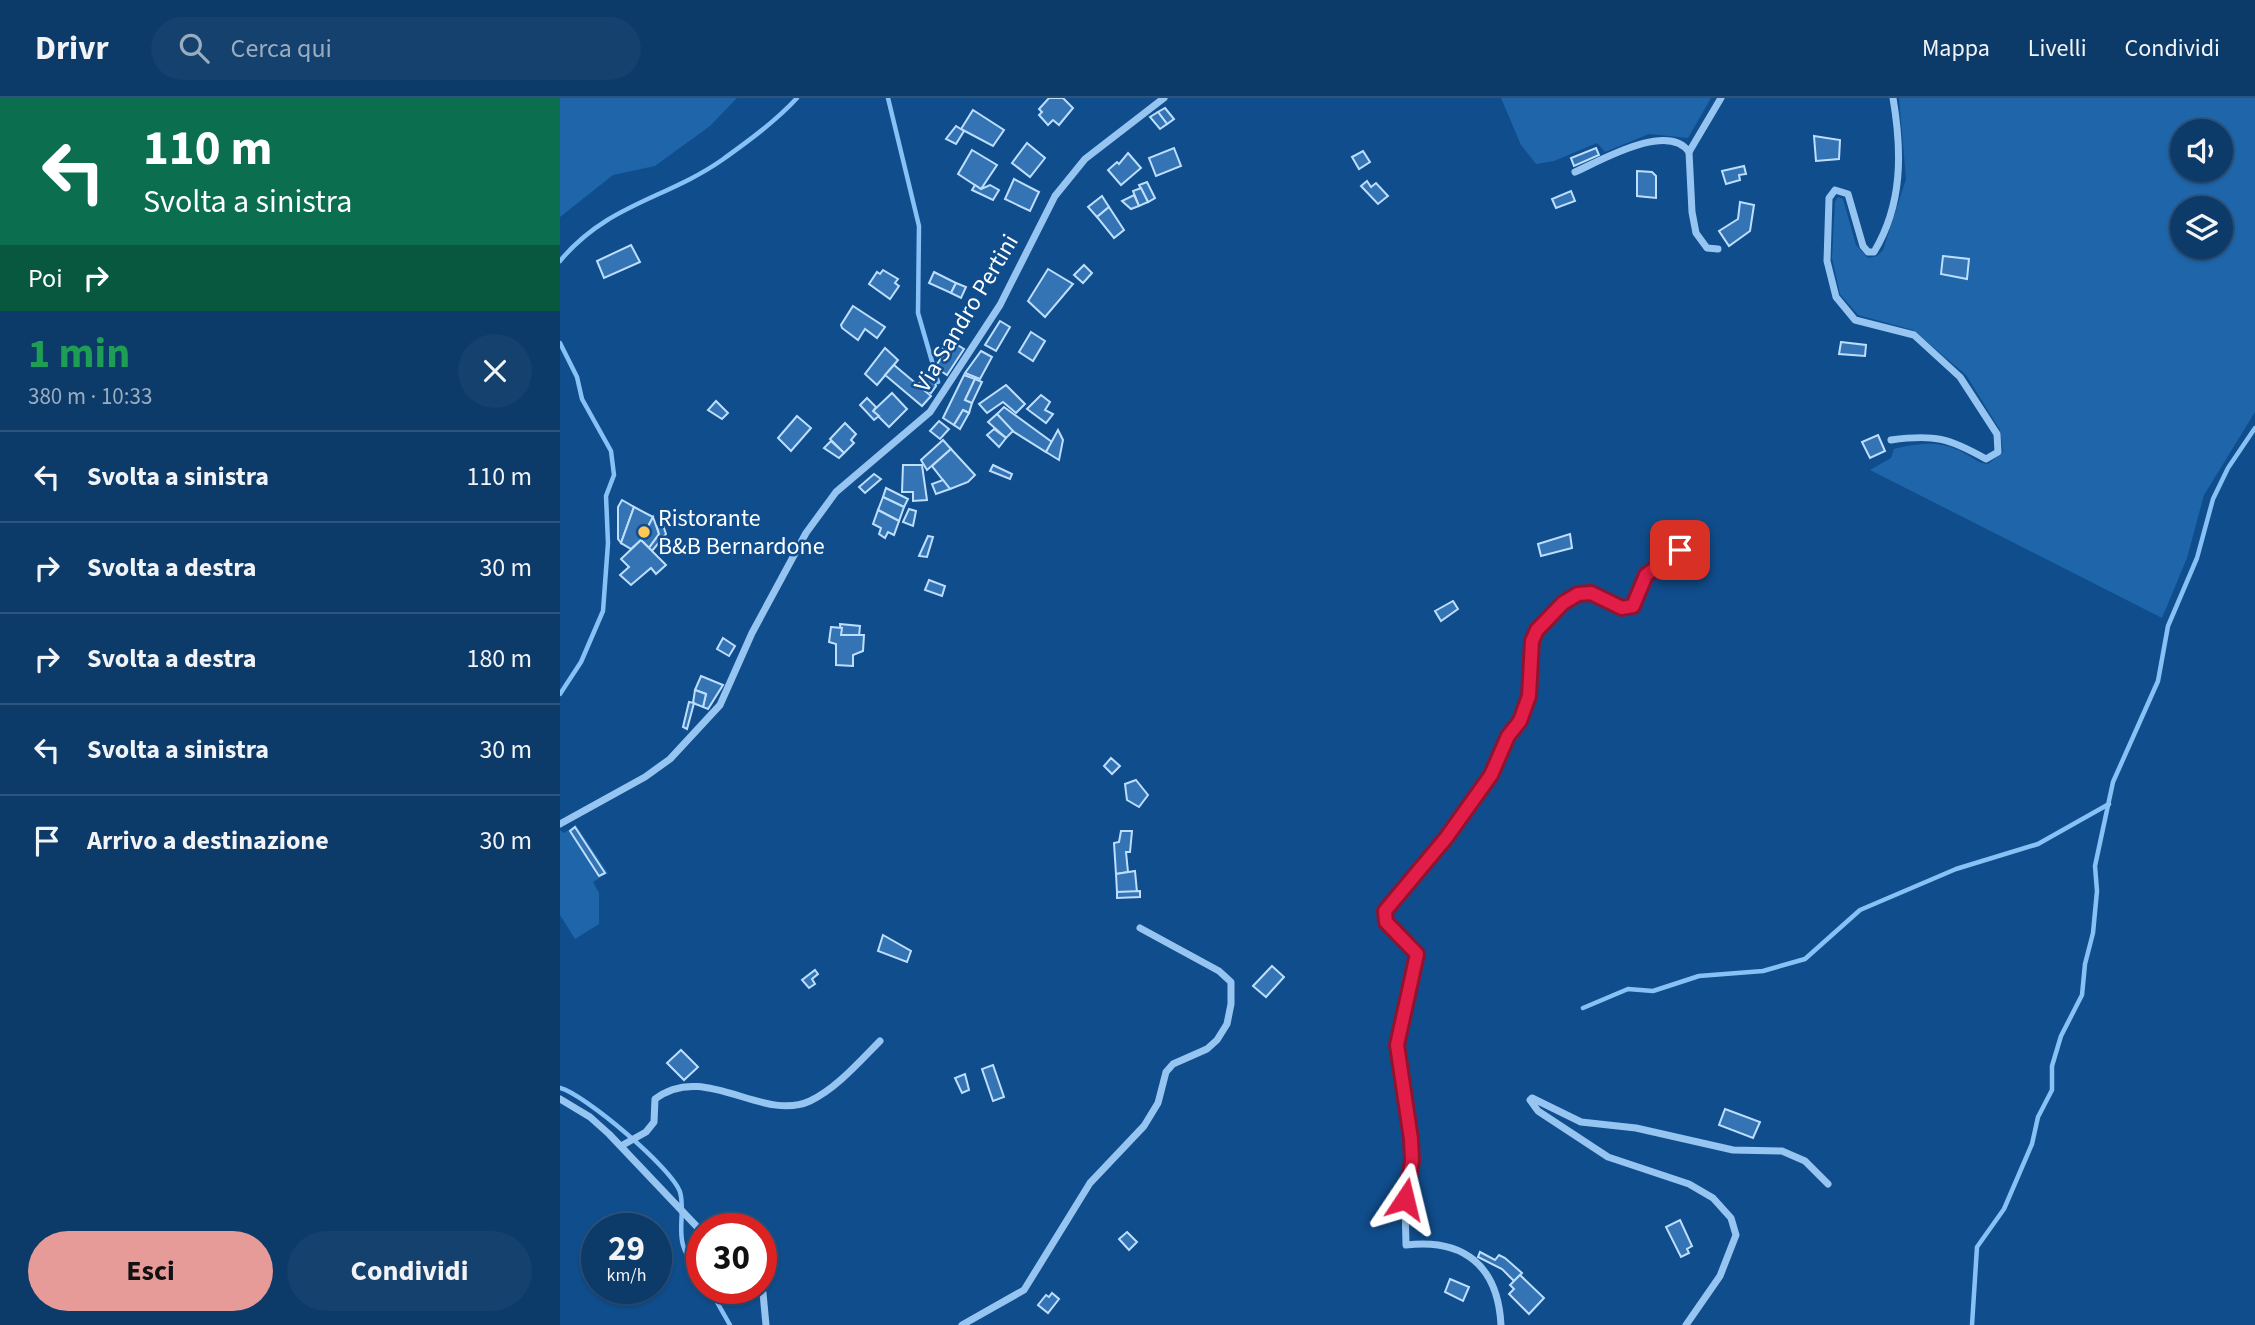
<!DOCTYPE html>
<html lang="it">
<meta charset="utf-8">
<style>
:root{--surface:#0c3a69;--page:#15416f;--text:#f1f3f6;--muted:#9aadc0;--line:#2c547d;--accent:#e69b98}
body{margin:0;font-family:"Source Sans 3",sans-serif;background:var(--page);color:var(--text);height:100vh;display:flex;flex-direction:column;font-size:26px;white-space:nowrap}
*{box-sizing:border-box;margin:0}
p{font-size:23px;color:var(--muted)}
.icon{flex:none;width:38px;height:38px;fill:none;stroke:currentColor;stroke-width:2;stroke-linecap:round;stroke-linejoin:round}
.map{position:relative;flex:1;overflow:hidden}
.side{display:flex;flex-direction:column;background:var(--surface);width:560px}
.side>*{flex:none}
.guide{background:#0b6e4f;color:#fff;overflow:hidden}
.buttons{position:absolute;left:1610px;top:21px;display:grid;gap:14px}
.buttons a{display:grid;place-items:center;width:63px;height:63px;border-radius:50%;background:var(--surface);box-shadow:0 2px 5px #0004,0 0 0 2px var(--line);font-size:35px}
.speed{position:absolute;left:21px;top:1115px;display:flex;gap:14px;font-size:35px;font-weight:700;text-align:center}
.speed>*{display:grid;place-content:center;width:91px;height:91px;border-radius:50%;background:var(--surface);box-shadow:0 2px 5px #0004,0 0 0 2px var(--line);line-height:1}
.speed small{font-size:18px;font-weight:400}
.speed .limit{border:10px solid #d22;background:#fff;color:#111}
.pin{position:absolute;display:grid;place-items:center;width:60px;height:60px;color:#fff;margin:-30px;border-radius:14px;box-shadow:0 4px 10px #0006}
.me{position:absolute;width:77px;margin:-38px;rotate:10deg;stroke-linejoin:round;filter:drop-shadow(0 0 5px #0008)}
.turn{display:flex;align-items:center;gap:24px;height:147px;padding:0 28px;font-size:32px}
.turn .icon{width:91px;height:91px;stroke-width:2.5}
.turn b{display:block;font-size:49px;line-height:60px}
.then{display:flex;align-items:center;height:66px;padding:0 28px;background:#0003;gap:14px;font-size:26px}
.round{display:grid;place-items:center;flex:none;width:74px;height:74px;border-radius:37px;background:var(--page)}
.headline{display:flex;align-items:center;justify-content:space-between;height:119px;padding:0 28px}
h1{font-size:42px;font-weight:700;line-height:52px;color:#1e9e55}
.action{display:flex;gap:14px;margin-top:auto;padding:14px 28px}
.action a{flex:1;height:80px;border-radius:42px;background:var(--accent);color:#111;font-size:28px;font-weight:700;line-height:80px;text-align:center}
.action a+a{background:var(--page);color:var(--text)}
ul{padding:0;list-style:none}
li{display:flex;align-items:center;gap:21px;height:91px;padding:0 28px;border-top:2px solid var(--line)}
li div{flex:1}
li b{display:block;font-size:26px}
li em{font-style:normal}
header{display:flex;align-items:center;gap:42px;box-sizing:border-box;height:98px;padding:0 35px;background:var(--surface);border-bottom:2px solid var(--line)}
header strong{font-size:33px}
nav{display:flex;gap:38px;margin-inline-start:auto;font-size:24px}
.search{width:490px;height:63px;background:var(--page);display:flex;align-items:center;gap:18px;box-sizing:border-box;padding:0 24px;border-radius:38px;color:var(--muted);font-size:26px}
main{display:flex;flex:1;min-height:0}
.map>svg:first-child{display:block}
.green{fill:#1e65aa;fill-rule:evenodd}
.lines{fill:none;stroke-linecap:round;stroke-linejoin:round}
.stream{stroke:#88c1f6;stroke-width:4.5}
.building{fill:#3474b4;stroke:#bedefd;stroke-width:2}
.street{stroke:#97c5f2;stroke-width:7}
.route-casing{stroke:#92132f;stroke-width:18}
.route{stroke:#e11d48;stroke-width:12}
.poi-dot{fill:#ffc658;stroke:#104d8c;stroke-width:2.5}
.labels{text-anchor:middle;stroke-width:5;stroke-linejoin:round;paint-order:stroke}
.street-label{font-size:24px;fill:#fff;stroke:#104d8c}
.poi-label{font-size:24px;fill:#fff;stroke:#104d8c;text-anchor:start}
</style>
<header>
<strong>Drivr</strong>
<div class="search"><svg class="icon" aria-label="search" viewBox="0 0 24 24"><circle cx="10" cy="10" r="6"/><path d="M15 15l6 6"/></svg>Cerca qui</div>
<nav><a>Mappa</a><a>Livelli</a><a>Condividi</a></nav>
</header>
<main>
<section class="side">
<div class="guide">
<div class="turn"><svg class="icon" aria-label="left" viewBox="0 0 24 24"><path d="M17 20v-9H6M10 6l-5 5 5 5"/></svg><div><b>110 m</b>Svolta a sinistra</div></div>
<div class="then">Poi<svg class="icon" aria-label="right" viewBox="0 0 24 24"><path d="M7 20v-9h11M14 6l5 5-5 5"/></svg></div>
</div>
<div class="headline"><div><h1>1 min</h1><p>380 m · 10:33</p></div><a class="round"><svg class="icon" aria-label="close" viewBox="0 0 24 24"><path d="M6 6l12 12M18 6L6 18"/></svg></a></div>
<ul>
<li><svg class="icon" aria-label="left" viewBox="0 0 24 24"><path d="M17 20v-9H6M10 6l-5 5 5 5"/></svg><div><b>Svolta a sinistra</b></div><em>110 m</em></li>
<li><svg class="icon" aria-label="right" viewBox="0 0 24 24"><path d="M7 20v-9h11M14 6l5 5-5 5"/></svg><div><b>Svolta a destra</b></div><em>30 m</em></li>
<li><svg class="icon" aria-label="right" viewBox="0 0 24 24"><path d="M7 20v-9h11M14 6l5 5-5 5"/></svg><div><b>Svolta a destra</b></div><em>180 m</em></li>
<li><svg class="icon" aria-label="left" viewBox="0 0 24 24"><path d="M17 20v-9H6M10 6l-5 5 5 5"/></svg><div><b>Svolta a sinistra</b></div><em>30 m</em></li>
<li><svg class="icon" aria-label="arrive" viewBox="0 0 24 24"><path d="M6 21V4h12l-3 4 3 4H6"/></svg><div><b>Arrivo a destinazione</b></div><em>30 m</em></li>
</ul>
<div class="action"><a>Esci</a><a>Condividi</a></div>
</section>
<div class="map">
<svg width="1695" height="1227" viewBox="0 0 1695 1227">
<rect width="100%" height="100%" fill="#104d8c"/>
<g class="green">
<polygon points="0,0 177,0 150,28 95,68 53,77 0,119"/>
<polygon points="941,0 1151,0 1128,40 1089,36 1045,54 1037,45 994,63 976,66 961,47"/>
<path d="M1339,0H1695V314L1644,397L1627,460L1602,520L1310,372L1331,360L1334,351C1359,345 1380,342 1404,355C1414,360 1417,365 1428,366L1443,354L1440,332L1406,277L1353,232L1298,217L1280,196L1272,160L1275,104L1278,99L1283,101L1296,147L1308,160L1317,158L1323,152L1346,81ZM1622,33H1661V72H1622ZM1622,110H1661V149H1622Z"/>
<polygon points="16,727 48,775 33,784 39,795 39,826 15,841 0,817 0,732 4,735"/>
</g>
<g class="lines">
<g class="stream">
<polyline points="328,0 359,128 358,215 378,284"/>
<path d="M0,163C47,106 106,101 162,62C187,44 216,23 237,0"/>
<polyline points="0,245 17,279 22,301 51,353 54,377 46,398 48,445 43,513 21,564 0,596"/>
<polyline points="1023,910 1068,891 1093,893 1139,878 1203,873 1245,861 1300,812 1396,771 1478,746 1549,706"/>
<path d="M0,990C24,996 112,1070 120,1094C125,1111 118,1131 123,1147C126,1159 135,1170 142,1180"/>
<polyline points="149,1190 170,1227"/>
<polyline points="1412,1227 1417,1149 1444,1111 1472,1046 1478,1019 1492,992 1492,968 1501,938 1522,897 1525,866 1533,835 1537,793 1535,768 1553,684 1598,583 1608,528 1637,460 1653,401 1668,370 1695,330"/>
</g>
</g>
<g class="building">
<polygon points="489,0 503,0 513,10 499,27 493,22 488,27 479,17 482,14 479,11"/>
<polygon points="605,10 614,21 607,26 598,14"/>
<polygon points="413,12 444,32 433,48 401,31"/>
<polygon points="598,14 607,26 600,31 590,19"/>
<polygon points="396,28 404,33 396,46 386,41"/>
<polygon points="1254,38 1280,42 1279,61 1256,63"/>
<polygon points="467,45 485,60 470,79 452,65"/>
<polygon points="614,50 621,68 596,78 589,60"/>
<polygon points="1036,50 1039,57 1014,68 1011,60"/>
<polygon points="412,52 437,67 421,91 398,76"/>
<polygon points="803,53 810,64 799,71 792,59"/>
<polygon points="568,55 581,70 561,87 548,72 557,64 559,66"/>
<polygon points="1184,68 1186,76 1179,77 1180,82 1166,86 1162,73"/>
<polygon points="1077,73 1092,74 1096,78 1096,100 1077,98"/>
<polygon points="454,81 479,94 470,113 445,101"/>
<polygon points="807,83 811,89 816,85 828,98 818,106 801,88"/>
<polygon points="587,84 595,100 588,104 579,87"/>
<polygon points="415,87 421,91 430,87 439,92 433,102 412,92"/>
<polygon points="581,90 588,104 579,108 573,93"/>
<polygon points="1011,93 1015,103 996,110 992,101"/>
<polygon points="574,97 579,108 571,111 562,103"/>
<polygon points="542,98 549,109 537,119 528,109"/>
<polygon points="1180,104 1194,107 1190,133 1169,148 1159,133 1178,121"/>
<polygon points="549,109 564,132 554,140 537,119"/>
<polygon points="71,147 80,164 44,180 37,163"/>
<polygon points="1383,158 1409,161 1407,181 1381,176"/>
<polygon points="524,167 532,175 523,185 514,177"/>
<polygon points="488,171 513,186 485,219 468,203"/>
<polygon points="323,172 338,181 335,185 339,188 330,201 309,186 317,174 320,176"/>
<polygon points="374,174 396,185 391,195 369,185"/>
<polygon points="396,185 406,189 401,200 391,195"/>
<polygon points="293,208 325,229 317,240 305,231 298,242 282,230 281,227"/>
<polygon points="440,223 450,229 436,253 425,247"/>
<polygon points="471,234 485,243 473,263 459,254"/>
<polygon points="388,241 404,251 387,277 375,269 386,253 382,251"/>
<polygon points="1281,244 1306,247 1305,258 1279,256"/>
<polygon points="325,250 338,262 317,287 305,276"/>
<polygon points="421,253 432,259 420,281 405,275"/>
<polygon points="334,267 371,298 362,308 325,277"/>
<polygon points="373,276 376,288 371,295 359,285"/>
<polygon points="404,277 415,281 405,302 412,305 409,315 403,312 394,327 383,320"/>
<polygon points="415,281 422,284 412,305 405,302"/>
<polygon points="446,287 465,306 456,315 443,304 427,315 419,306"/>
<polygon points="332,295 347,311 329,329 313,313"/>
<polygon points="481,297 490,304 485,312 493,316 486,325 467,311"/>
<polygon points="307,300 316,309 313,313 319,318 314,322 300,307"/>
<polygon points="156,303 168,315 162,321 148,312"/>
<polygon points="444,309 492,344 486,354 446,329 437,316"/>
<polygon points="403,312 409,315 400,331 394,327"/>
<polygon points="437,316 453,333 446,340 428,324"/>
<polygon points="237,318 251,330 231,353 218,340"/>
<polygon points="379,323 389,331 380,341 370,333"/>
<polygon points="285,325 296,336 291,342 294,345 284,355 270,341"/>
<polygon points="434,331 446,340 439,349 427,337"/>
<polygon points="498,332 503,342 499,362 486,354"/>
<polygon points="1318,337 1325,353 1310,360 1302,344"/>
<polygon points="383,342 391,351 367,372 361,362"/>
<polygon points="271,343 284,355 279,360 264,350"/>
<polygon points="391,351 415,377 408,384 390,391 372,368"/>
<polygon points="343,367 362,367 367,402 353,403 353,394 342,394"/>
<polygon points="433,367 452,376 450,381 430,373"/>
<polygon points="314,376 321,381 305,395 299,389"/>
<polygon points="383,382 390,391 376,396 372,386"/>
<polygon points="326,390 348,401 344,409 323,399"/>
<polygon points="323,399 344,409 339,423 318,412"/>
<polygon points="62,402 74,409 61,445 58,441 58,409"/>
<polygon points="74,409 93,419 81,442 71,451 61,445"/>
<polygon points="349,411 356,413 353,428 343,424"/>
<polygon points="318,412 339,423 334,437 328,434 325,440 319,436 321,430 313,426"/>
<polygon points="93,419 99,436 89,450 81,442"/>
<polygon points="103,427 106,436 92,453 89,450 99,436 97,429"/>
<polygon points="1010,436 1012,450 981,458 978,446"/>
<polygon points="368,438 373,439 367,459 359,458"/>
<polygon points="81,442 106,467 96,476 91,470 71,487 60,477 69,469 61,461"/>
<polygon points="369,482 385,488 382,498 365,492"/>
<polygon points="893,503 898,511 881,523 875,513"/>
<polygon points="280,526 300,528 299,538 281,537"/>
<polygon points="271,529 282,530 281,537 304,537 303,553 293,557 293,568 276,567 276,546 269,544"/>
<polygon points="163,540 175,548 169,558 157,551"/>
<polygon points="141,578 163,587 148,611 143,609 146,596 135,592"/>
<polygon points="135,592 146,596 143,609 133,605"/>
<polygon points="129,604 134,605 127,631 123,629"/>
<polygon points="551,660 560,668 552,676 544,668"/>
<polygon points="576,682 588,697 579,709 567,702 565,686"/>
<polygon points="15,729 45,775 39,778 10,733"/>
<polygon points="561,733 572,733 570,754 566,754 568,774 556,776 554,745 559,744"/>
<polygon points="575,773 577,794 557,794 556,776"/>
<polygon points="580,793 580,799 557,800 557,794"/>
<polygon points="323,837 351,853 347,864 318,853"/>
<polygon points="712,868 724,879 706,899 693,888"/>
<polygon points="255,872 258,876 252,881 255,886 249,890 242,882"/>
<polygon points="121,952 138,969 124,982 107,965"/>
<polygon points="433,967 444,999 433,1003 422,971"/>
<polygon points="405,976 409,992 402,995 395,980"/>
<polygon points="1165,1011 1200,1024 1193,1040 1159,1027"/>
<polygon points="1120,1122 1132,1148 1127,1151 1129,1155 1121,1159 1106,1129"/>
<polygon points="567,1134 577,1144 569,1152 559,1141"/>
<polygon points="108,1150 110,1160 96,1163 96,1152"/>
<polygon points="920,1154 935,1162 939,1157 945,1160 962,1175 954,1183 942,1171 918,1159"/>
<polygon points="960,1177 984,1200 969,1216 949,1196 954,1191 950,1187"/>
<polygon points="890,1181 909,1189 903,1203 885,1194"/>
<polygon points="492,1195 499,1201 488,1215 478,1207 486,1197 489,1199"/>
</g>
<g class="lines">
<g class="street">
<path d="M1015,74C1040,63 1108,23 1129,54"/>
<polyline points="1158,151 1147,150 1136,135 1132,114 1129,54 1161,0"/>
<path d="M1331,342C1374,336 1389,340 1426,361L1438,354L1437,336L1400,279L1354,237L1295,222L1276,199L1267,163L1269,100L1275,92L1288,96L1303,148L1308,154H1314C1343,106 1342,53 1333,0"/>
<polyline points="0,726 85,679 110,661 160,607 192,535 246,435 276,394 370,314 440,207 495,98 525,61 604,0"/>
<polyline points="0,1001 30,1019 49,1036 142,1134"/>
<path d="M61,1048L86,1034L94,1024L95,1001C145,963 202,1025 250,1003C276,991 300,963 320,943"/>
<polyline points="199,1190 203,1195 206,1227"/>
<polyline points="402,1227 464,1192 530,1085 584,1028 598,1005 606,974 613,966 647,951 657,942 667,926 671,906 671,884 659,873 580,830"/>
<path d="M941,1227C938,1168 904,1140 846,1147L845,1101L852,1064L851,1041L837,947L857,856L826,824L825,813C858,766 904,728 931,677C938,665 940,650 948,638C952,631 958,627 961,620C982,573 955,541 1003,505C1025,489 1040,500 1062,510L1073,507L1086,477L1120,452"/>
<polyline points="1126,1227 1160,1178 1176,1137 1171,1120 1153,1100 1129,1086 1048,1059 978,1013 970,1002 972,1000 1021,1024 1076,1030 1173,1052 1222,1053 1245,1063 1268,1086"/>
</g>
</g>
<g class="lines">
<defs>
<polyline id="route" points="845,1101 852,1063 851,1041 837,947 857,856 826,824 825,813 886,740 931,677 948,638 960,623 969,598 972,543 977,532 1003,505 1018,496 1031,495 1062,510 1073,508 1086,477 1120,452"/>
</defs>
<use href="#route" class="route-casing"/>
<use href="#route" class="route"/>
</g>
<circle class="poi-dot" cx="84" cy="434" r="7"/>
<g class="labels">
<g class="street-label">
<text transform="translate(406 215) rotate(-59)" y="8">Via Sandro Pertini</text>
</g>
<g class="poi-label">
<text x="98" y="428">Ristorante<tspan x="98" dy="28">B&amp;B Bernardone</tspan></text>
</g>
</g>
</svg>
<div class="buttons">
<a><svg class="icon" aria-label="sound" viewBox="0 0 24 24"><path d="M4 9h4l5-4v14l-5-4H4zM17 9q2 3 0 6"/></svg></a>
<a><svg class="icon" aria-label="layers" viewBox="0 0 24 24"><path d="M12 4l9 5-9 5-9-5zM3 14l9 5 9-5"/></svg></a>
</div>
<div class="speed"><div>29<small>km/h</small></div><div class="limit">30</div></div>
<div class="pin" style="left:1120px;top:452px;background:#d93025"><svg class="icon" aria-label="arrive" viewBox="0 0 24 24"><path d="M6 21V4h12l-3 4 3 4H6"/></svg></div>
<svg class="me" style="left:845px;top:1101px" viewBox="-20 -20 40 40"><path d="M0-17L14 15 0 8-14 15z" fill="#e11d48" stroke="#fff" stroke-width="4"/></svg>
</div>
</main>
